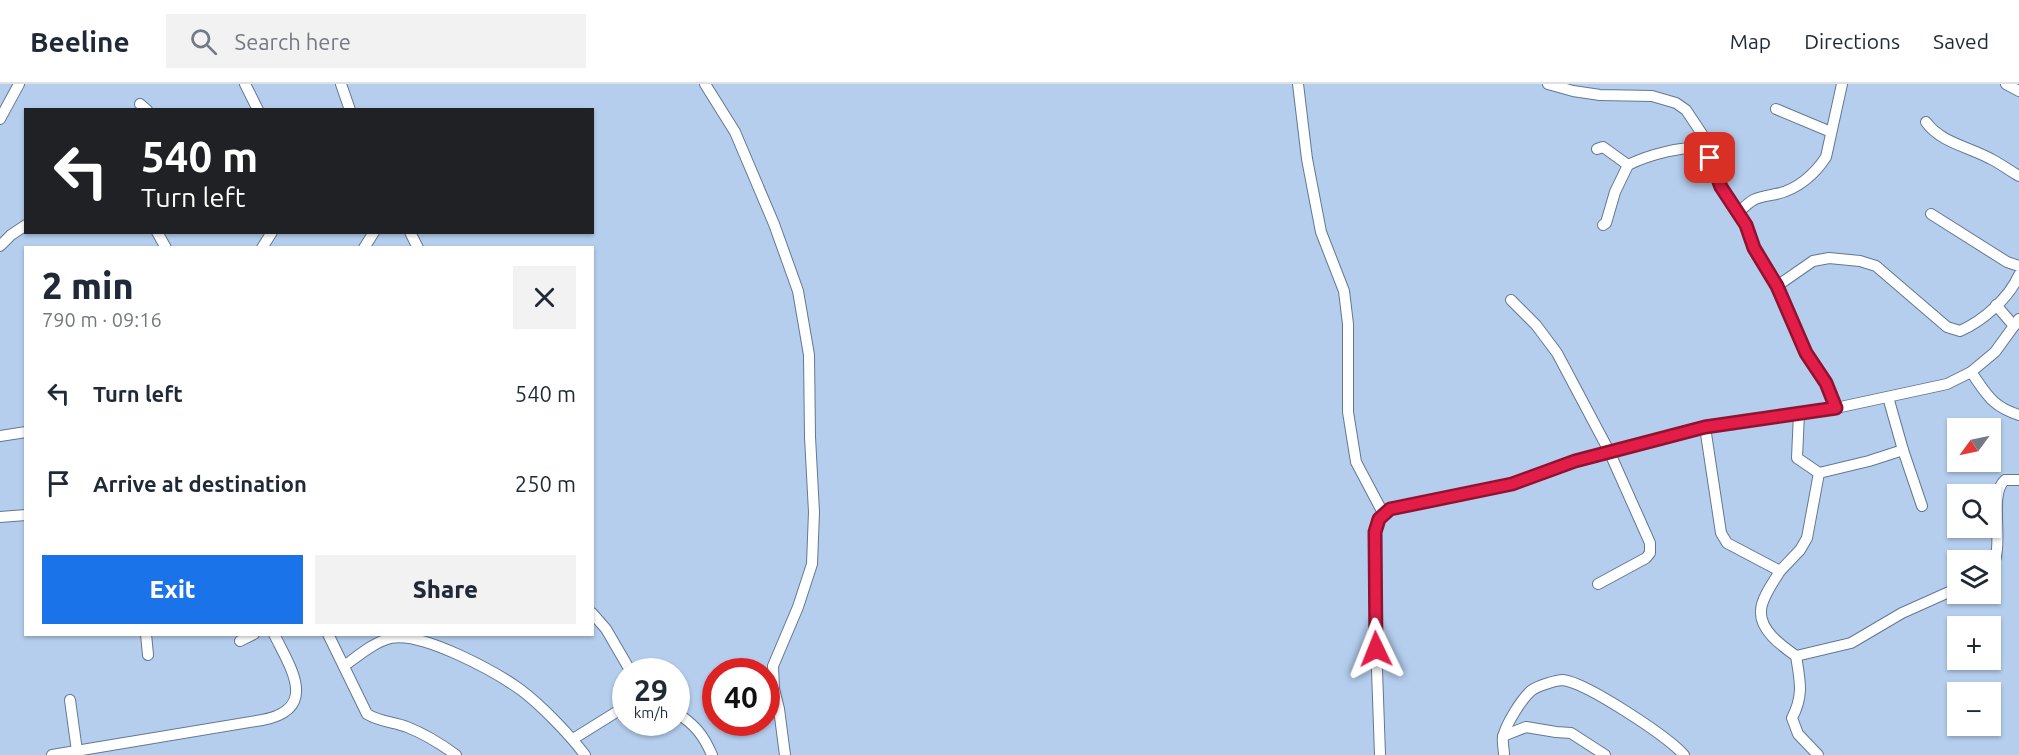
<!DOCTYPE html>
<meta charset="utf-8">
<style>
:root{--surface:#fff;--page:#f2f2f3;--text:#1f2937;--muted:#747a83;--line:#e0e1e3;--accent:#1a73e8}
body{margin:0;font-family:Ubuntu,sans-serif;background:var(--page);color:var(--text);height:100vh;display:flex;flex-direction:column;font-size:22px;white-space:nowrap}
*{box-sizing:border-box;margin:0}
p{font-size:20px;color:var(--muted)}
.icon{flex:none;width:33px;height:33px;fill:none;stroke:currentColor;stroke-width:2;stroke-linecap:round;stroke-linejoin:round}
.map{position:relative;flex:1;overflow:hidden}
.details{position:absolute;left:24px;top:162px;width:570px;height:390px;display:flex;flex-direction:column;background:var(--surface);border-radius:0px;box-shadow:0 2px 4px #0004}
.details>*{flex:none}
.guide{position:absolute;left:24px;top:24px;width:570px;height:126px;border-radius:0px;box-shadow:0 2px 4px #0004;background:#202124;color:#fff;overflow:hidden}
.needle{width:39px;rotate:237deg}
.controls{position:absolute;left:1947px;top:334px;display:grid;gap:12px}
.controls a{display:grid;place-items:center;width:54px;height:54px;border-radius:0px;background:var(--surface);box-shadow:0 2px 4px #0004;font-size:30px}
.speed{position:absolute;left:612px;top:574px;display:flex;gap:12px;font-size:30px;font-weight:700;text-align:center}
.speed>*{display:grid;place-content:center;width:78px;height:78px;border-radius:50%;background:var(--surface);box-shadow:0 2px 4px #0004;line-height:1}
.speed small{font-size:15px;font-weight:400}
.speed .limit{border:9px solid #d22;background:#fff;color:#111}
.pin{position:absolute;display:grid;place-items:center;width:51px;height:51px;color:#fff;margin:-26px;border-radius:12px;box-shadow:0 3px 9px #0006}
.me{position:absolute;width:66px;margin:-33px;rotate:358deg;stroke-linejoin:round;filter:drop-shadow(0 0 4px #0008)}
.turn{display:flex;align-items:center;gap:21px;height:126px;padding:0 18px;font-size:27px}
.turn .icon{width:78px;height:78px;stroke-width:2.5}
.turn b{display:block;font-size:42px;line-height:51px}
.round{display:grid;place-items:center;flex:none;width:63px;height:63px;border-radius:0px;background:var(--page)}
.head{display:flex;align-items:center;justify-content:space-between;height:102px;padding:0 18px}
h1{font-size:36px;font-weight:800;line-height:45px}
.primary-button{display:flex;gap:12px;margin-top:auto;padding:12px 18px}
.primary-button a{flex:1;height:69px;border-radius:0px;background:var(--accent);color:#fff;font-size:24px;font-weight:800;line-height:69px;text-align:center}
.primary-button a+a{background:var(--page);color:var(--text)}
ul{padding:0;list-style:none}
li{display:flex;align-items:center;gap:18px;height:90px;padding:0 18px}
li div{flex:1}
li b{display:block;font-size:22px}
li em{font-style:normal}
header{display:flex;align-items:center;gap:36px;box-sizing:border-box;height:84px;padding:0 30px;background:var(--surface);border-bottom:2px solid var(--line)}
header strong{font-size:28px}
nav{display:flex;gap:33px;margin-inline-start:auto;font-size:21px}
.search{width:420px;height:54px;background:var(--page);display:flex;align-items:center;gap:15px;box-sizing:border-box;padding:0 21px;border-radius:0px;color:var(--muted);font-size:22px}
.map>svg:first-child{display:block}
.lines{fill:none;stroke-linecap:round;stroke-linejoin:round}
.minor-casing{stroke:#617895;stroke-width:12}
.minor{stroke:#fff;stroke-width:10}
.route-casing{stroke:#92132f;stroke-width:15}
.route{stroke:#e11d48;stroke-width:10}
</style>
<header>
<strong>Beeline</strong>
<div class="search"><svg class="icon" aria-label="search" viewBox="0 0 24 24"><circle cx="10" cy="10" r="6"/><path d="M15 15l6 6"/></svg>Search here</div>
<nav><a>Map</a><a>Directions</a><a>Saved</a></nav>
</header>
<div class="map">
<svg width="2019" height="671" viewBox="0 0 2019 671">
<rect width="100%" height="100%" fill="#b5ceee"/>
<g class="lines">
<defs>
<g id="minor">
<polyline points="245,0 258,26"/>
<polyline points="341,0 350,26"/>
<polyline points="705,0 735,48 774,140 798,207 809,271 810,353 814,428 812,480 798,523 773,582 774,605 779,625 785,671"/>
<polyline points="1298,0 1307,75 1321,148 1344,207 1348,240 1348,328 1356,378 1383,429"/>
<polyline points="1548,0 1573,7 1600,11 1652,12 1676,19 1686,26 1702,50 1721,103 1746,141 1754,164 1777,202 1806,269 1826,299 1836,324"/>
<polyline points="2006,0 2019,7"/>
<polyline points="140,20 147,26"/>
<polyline points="1776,25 1831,48"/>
<polyline points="0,35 19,0"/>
<path d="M1926,38C1941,59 1970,63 1991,75C2001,80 2010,87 2019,92"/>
<path d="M1597,65L1603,63L1628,81C1646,72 1688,59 1707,66"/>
<path d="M1739,128C1754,113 1756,114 1776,110C1797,106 1815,90 1826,73L1842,0"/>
<polyline points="1931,130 2007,178 2019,182"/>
<polyline points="1603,141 1606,139 1615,108 1628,81"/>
<polyline points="157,148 166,164"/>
<polyline points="410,148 418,164"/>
<polyline points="0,162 11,151 26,141"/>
<polyline points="262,164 272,148"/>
<polyline points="364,164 374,148"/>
<path d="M1777,202L1813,177L1829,174L1860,177L1876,182L1947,243L1960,247C1983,237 2009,214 2019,191"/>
<polyline points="1511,216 1536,241 1557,269 1609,367 1650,459 1650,469 1646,474 1598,500"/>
<polyline points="1996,221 2014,242"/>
<path d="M1971,288C1987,310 1991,322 2019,331"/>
<polyline points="1888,313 1903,366 1922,422"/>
<polyline points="1799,329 1797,374 1819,389"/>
<polyline points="1705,343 1721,449 1727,459 1780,487 1800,466 1807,454 1819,389 1869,377 1903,366"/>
<polyline points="0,352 26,348"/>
<polyline points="0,433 26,431"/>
<path d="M1780,487C1773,499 1762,513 1761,526C1759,546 1782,562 1796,572L1851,559L1902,529L1958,504"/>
<path d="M1990,488C2007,464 1987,411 2005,396H2019"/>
<polyline points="592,529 606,545 631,588"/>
<polyline points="146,550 148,571"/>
<path d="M328,550L367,630C380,638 394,638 407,643C425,650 441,660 456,671"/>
<polyline points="240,557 254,550"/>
<path d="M1796,572C1800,597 1804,611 1792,634L1798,650L1818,671"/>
<path d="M344,582C358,572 374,558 391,554C422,547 496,588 521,606C541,621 570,651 585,671"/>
<polyline points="70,616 77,667"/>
<path d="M676,629C694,639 704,652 712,671"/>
<polyline points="1503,652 1526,643 1556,648 1571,649 1605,671"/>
<polyline points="573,655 626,622"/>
<path d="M52,671L262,636C320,625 290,583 274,550"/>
<polyline points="1380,671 1374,501 1375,449 1379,435 1383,429 1397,423 1512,400 1575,377 1705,343 1836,324 1947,300 1971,288 1995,268 2019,235"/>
<path d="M1504,671C1504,665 1502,658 1503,653C1506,640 1522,614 1532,606C1538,602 1556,596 1563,596C1587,599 1667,652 1684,671"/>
</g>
</defs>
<use href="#minor" class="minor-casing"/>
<use href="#minor" class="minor"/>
</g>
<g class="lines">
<defs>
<polyline id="route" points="1376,565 1375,448 1379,435 1390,425 1512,400 1575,377 1705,343 1836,324 1826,299 1806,269 1777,202 1754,164 1746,141 1721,103 1710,74"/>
</defs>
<use href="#route" class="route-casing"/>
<use href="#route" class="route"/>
</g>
</svg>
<div class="controls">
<a><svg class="needle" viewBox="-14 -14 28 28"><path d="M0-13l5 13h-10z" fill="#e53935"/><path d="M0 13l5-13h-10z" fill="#747a83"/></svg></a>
<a><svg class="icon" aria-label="search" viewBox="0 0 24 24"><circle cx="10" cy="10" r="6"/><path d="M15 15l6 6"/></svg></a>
<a><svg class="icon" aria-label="layers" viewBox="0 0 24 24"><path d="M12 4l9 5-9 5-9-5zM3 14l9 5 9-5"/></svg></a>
<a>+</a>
<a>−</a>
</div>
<div class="speed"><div>29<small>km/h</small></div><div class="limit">40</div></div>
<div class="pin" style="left:1710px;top:74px;background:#d93025"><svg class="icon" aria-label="arrive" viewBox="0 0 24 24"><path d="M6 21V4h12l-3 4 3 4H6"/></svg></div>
<svg class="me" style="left:1376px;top:565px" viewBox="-20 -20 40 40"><path d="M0-17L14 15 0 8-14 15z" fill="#e11d48" stroke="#fff" stroke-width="4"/></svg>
<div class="guide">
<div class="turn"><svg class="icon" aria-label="left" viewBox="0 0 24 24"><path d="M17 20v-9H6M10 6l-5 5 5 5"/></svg><div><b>540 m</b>Turn left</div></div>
</div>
<section class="details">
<div class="head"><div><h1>2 min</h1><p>790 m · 09:16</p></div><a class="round"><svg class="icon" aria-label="close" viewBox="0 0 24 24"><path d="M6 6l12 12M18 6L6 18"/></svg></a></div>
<ul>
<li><svg class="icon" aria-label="left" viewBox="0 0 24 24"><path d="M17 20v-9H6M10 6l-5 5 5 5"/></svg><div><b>Turn left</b></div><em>540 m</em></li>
<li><svg class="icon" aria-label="arrive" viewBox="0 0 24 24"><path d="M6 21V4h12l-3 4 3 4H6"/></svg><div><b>Arrive at destination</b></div><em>250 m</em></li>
</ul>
<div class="primary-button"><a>Exit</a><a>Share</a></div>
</section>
</div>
